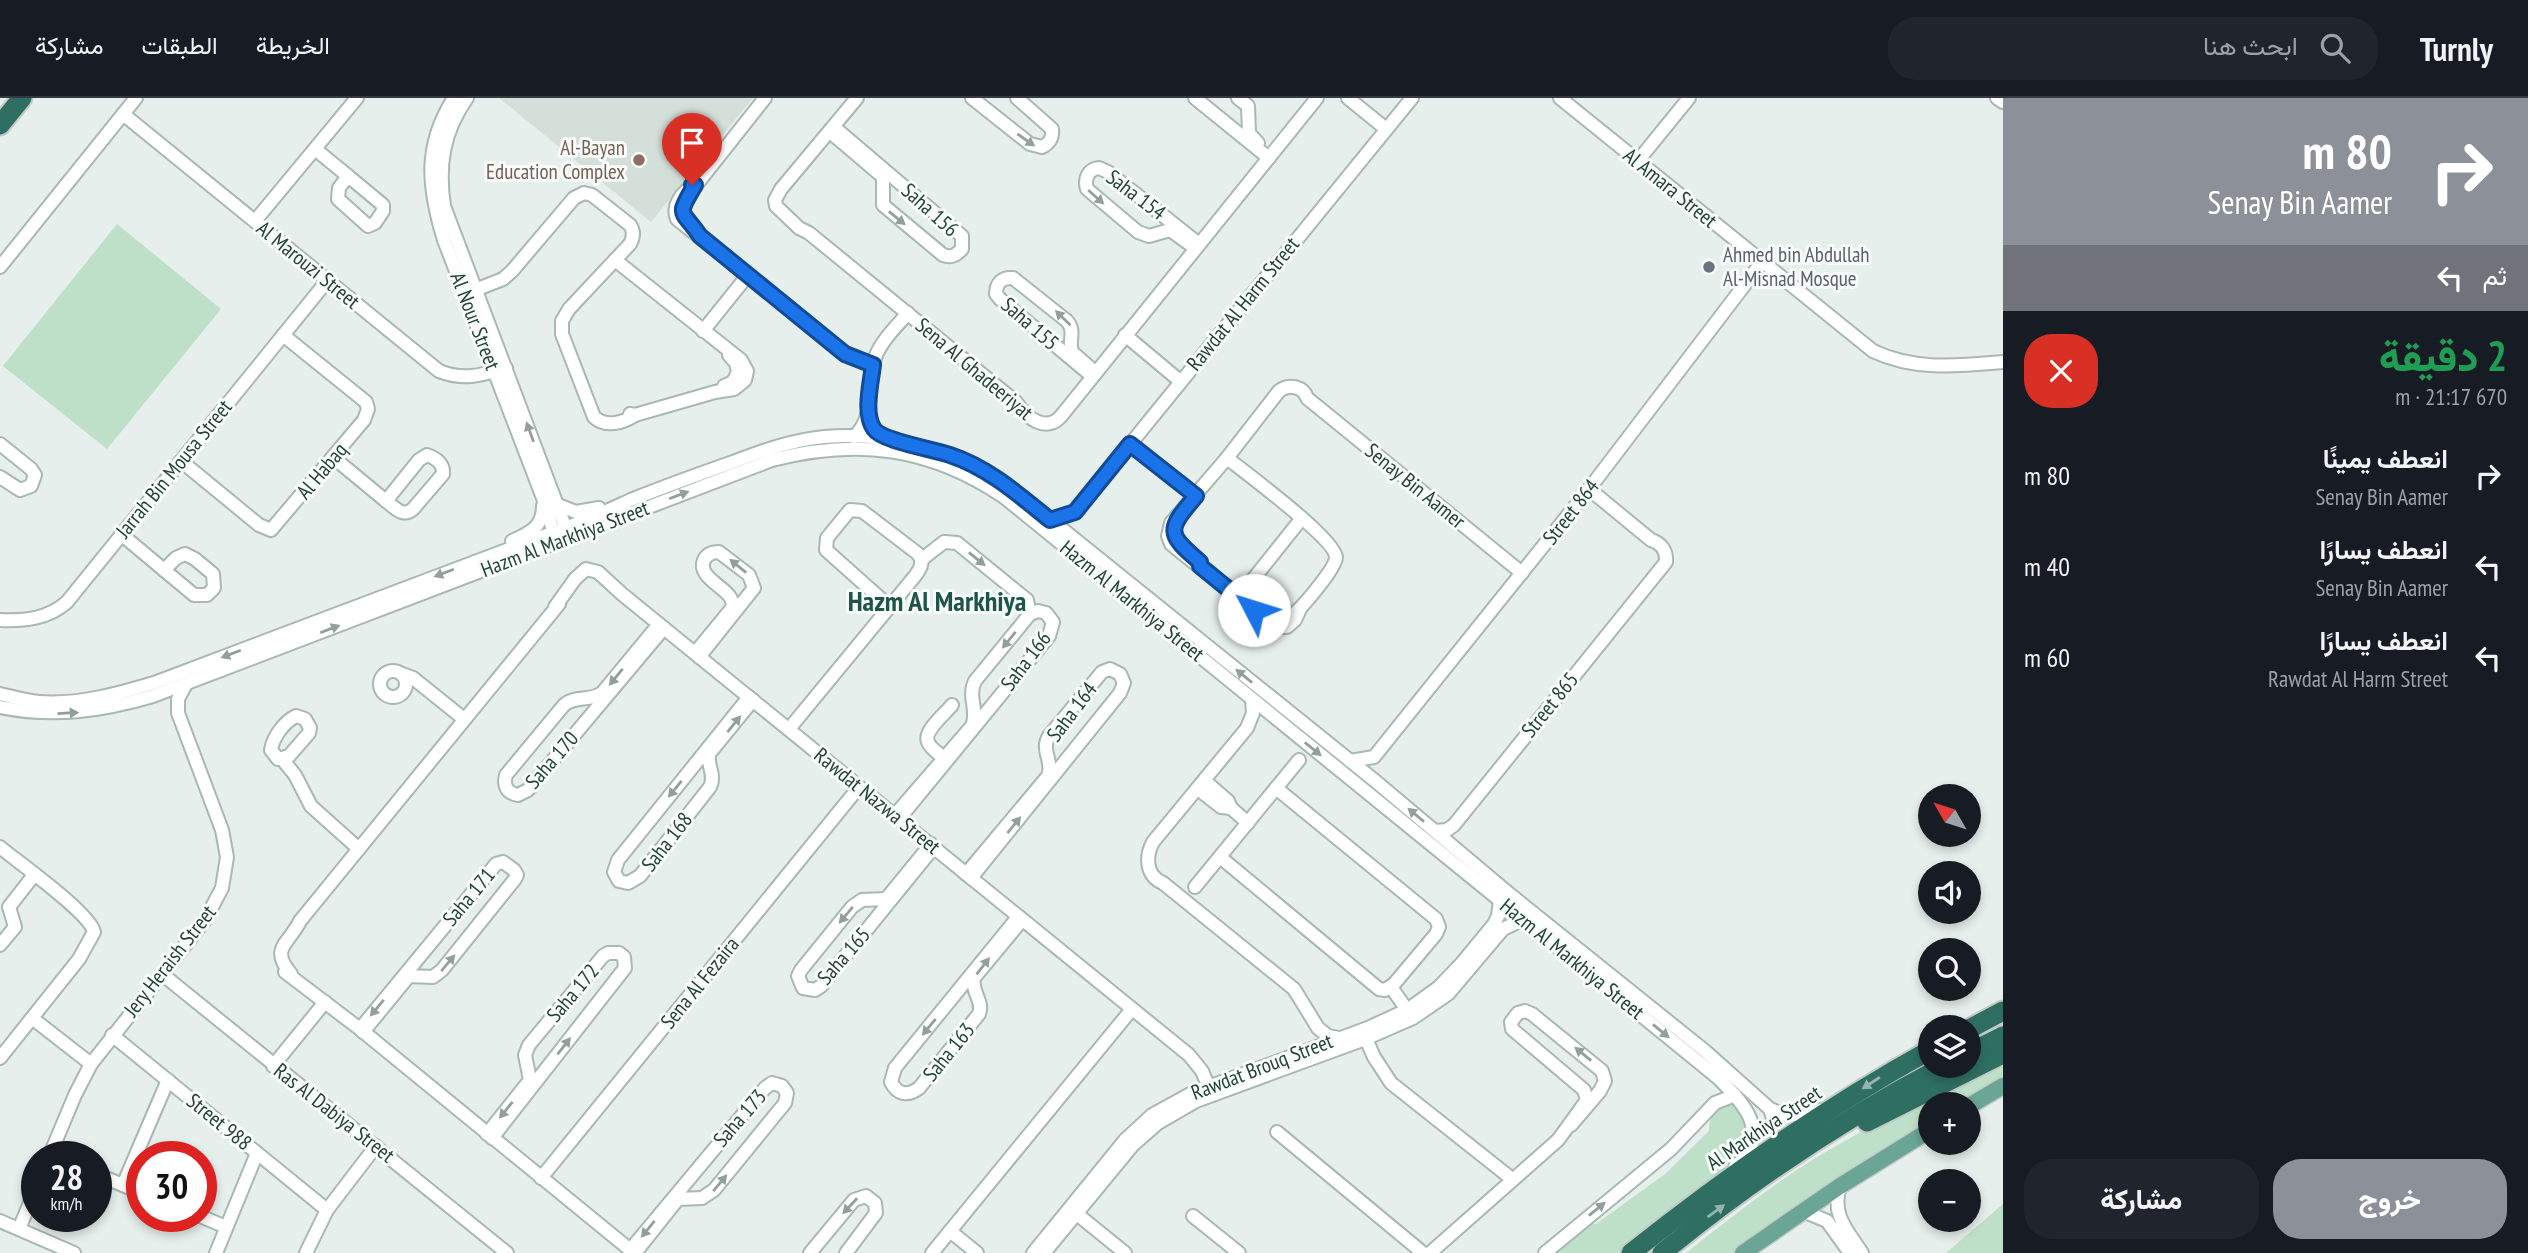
<!DOCTYPE html>
<html lang="ar">
<meta charset="utf-8">
<style>
:root{--surface:#171b24;--page:#20242c;--text:#f1f3f6;--muted:#9ea1a6;--line:#363941;--accent:#8c9099}
body{margin:0;font-family:"PT Sans Narrow",Vazirmatn,sans-serif;background:var(--page);color:var(--text);direction:rtl;height:100vh;display:flex;flex-direction:column;font-size:26px;white-space:nowrap}
*{box-sizing:border-box;margin:0}
p{font-size:23px;color:var(--muted)}
.icon{flex:none;width:38px;height:38px;fill:none;stroke:currentColor;stroke-width:2;stroke-linecap:round;stroke-linejoin:round}
.map{position:relative;flex:1;overflow:hidden;direction:ltr}
.side{display:flex;flex-direction:column;background:var(--surface);width:525px}
.side>*{flex:none}
.top-card{background:#8c9099;color:#fff;overflow:hidden}
.needle{width:46px;rotate:309deg}
.fabs{position:absolute;left:1918px;top:686px;display:grid;gap:14px}
.fabs a{display:grid;place-items:center;width:63px;height:63px;border-radius:50%;background:var(--surface);box-shadow:0 4px 10px #0003;font-size:35px}
.speed{position:absolute;left:21px;top:1043px;display:flex;gap:14px;font-size:35px;font-weight:700;text-align:center}
.speed>*{display:grid;place-content:center;width:91px;height:91px;border-radius:50%;background:var(--surface);box-shadow:0 4px 10px #0003;line-height:1}
.speed small{font-size:18px;font-weight:400}
.speed .limit{border:10px solid #d22;background:#fff;color:#111}
.pin{position:absolute;display:grid;place-items:center;width:60px;height:60px;color:#fff;margin:-72px -30px;border-radius:50% 50% 50% 0;rotate:-45deg;box-shadow:0 0 7px #0007}
.pin .icon{rotate:45deg}
.me{position:absolute;width:77px;margin:-38px;rotate:310deg;stroke-linejoin:round;filter:drop-shadow(0 0 5px #0008)}
.turn{display:flex;align-items:center;gap:24px;height:147px;padding:0 21px;font-size:32px}
.turn .icon{width:91px;height:91px;stroke-width:2.5}
.turn b{display:block;font-size:49px;line-height:60px}
.then{display:flex;align-items:center;height:66px;padding:0 21px;background:#0003;gap:14px;font-size:26px}
.round{display:grid;place-items:center;flex:none;width:74px;height:74px;border-radius:28px;background:var(--page)}
.headline{display:flex;align-items:center;justify-content:space-between;height:119px;padding:0 21px}
h1{font-size:42px;font-weight:800;line-height:52px;color:#1e9e55}
.button{display:flex;gap:14px;margin-top:auto;padding:14px 21px}
.button a{flex:1;height:80px;border-radius:28px;background:var(--accent);color:#fff;font-size:28px;font-weight:800;line-height:80px;text-align:center}
.button a+a{background:var(--page);color:var(--text)}
ul{padding:0;list-style:none}
li{display:flex;align-items:center;gap:21px;height:91px;padding:0 21px}
li div{flex:1}
li b{display:block;font-size:26px}
li em{font-style:normal}
header{display:flex;align-items:center;gap:42px;box-sizing:border-box;height:98px;padding:0 35px;background:var(--surface);border-bottom:2px solid var(--line)}
header strong{font-size:33px}
nav{display:flex;gap:38px;margin-inline-start:auto;font-size:24px}
.search{width:490px;height:63px;background:var(--page);display:flex;align-items:center;gap:18px;box-sizing:border-box;padding:0 24px;border-radius:28px;color:var(--muted);font-size:26px}
main{display:flex;flex:1;min-height:0}
.map>svg:first-child{display:block}
.built{fill:#d4dfda}
.green{fill:#bfe0c8}
.lines{fill:none;stroke-linecap:round;stroke-linejoin:round}
.minor-casing{stroke:#a8b8b2;stroke-width:16}
.major-casing{stroke:#c2cac8;stroke-width:19}
.highway-casing{stroke:#c2cac8;stroke-width:23}
.minor{stroke:#fff;stroke-width:12}
.major{stroke:#6aa596;stroke-width:16}
.highway{stroke:#2f6f62;stroke-width:19}
.oneway{fill:#92a09c}
.oneway2{fill:#93b5ae}
.route-casing{stroke:#114b97;stroke-width:18}
.route{stroke:#1a73e8;stroke-width:12}
.education-dot{fill:#8d6e63;stroke:#f7fbf9;stroke-width:2.5}
.worship-dot{fill:#6b7280;stroke:#f7fbf9;stroke-width:2.5}
.labels{text-anchor:middle;stroke-width:6;stroke-linejoin:round;paint-order:stroke}
.education-label{font-size:21px;fill:#785e54;stroke:#f7fbf9;text-anchor:end}
.street-label{font-size:21px;fill:#24423a;stroke:#f7fbf9}
.worship-label{font-size:21px;fill:#5b616d;stroke:#f7fbf9;text-anchor:start}
.district-label{font-size:28px;font-weight:bold;fill:#1f5548;stroke:#f7fbf9}
</style>
<header>
<strong>Turnly</strong>
<div class="search"><svg class="icon" aria-label="search" viewBox="0 0 24 24"><circle cx="10" cy="10" r="6"/><path d="M15 15l6 6"/></svg>ابحث هنا</div>
<nav><a>الخريطة</a><a>الطبقات</a><a>مشاركة</a></nav>
</header>
<main>
<section class="side">
<div class="top-card">
<div class="turn"><svg class="icon" aria-label="right" viewBox="0 0 24 24"><path d="M7 20v-9h11M14 6l5 5-5 5"/></svg><div><b>80 m</b>Senay Bin Aamer</div></div>
<div class="then">ثم<svg class="icon" aria-label="left" viewBox="0 0 24 24"><path d="M17 20v-9H6M10 6l-5 5 5 5"/></svg></div>
</div>
<div class="headline"><div><h1>2 دقيقة</h1><p>670 m · 21:17</p></div><a class="round" style="background:#d93025;color:#fff"><svg class="icon" aria-label="close" viewBox="0 0 24 24"><path d="M6 6l12 12M18 6L6 18"/></svg></a></div>
<ul>
<li><svg class="icon" aria-label="right" viewBox="0 0 24 24"><path d="M7 20v-9h11M14 6l5 5-5 5"/></svg><div><b>انعطف يمينًا</b><p>Senay Bin Aamer</p></div><em>80 m</em></li>
<li><svg class="icon" aria-label="left" viewBox="0 0 24 24"><path d="M17 20v-9H6M10 6l-5 5 5 5"/></svg><div><b>انعطف يسارًا</b><p>Senay Bin Aamer</p></div><em>40 m</em></li>
<li><svg class="icon" aria-label="left" viewBox="0 0 24 24"><path d="M17 20v-9H6M10 6l-5 5 5 5"/></svg><div><b>انعطف يسارًا</b><p>Rawdat Al Harm Street</p></div><em>60 m</em></li>
</ul>
<div class="button"><a>خروج</a><a>مشاركة</a></div>
</section>
<div class="map">
<svg width="2003" height="1155" viewBox="0 0 2003 1155">
<rect width="100%" height="100%" fill="#e6efeb"/>
<polygon class="built" points="499,0 753,0 651,124"/>
<g class="green">
<polygon points="117,126 221,211 107,351 3,268"/>
<path d="M2003,960V984L1964,1006H1930V1027L1806,1104L1735,1155H1686C1730,1120 1775,1084 1824,1055C1882,1021 1942,990 2003,960Z"/>
<path d="M1729,1002L1743,1017L1746,1041L1724,1071L1618,1155H1554L1584,1127L1596,1126L1665,1076L1709,1033C1710,1017 1713,1008 1729,1002Z"/>
<polygon points="2003,1106 2003,1155 1946,1155"/>
</g>
<g class="lines">
<defs>
<g id="minor">
<path d="M454,0C423,48 428,90 444,142L543,400L556,442"/>
<path d="M467,0C443,34 438,68 444,108L568,436"/>
<path d="M857,0L781,91L775,102L776,108L799,130L809,135L1016,304C1026,320 1047,336 1062,317L1317,0"/>
<path d="M972,0L1030,46L1042,49C1050,45 1053,40 1052,31L1017,0"/>
<polyline points="1195,0 1269,60"/>
<polyline points="1238,0 1248,8 1249,35 1258,45"/>
<polyline points="1348,0 1386,31"/>
<path d="M1560,0L1873,253C1915,273 1958,268 2003,264"/>
<polyline points="1997,0 2003,4"/>
<path d="M123,16L439,273C464,283 482,277 506,270"/>
<path d="M830,34L883,79V107L943,157C952,160 956,157 962,151V138L834,29"/>
<polyline points="315,51 348,78"/>
<polyline points="1637,64 1689,0"/>
<polygon points="348,78 383,107 383,113 375,125 368,128 338,101 339,90"/>
<path d="M695,86C684,93 671,106 677,121L835,248L855,261L873,267"/>
<polyline points="693,91 765,0"/>
<polyline points="255,123 357,0"/>
<path d="M1195,150L1170,132L1149,138L1138,134L1087,91C1084,81 1088,71 1099,70L1108,74L1199,146"/>
<polyline points="615,162 741,262 747,273 745,282 734,291 715,294 635,317 630,316"/>
<polyline points="0,169 136,0"/>
<path d="M475,192L503,181L512,173L574,100L584,95L592,97L630,127C634,133 634,139 630,146L569,211L562,223V236L594,319C606,330 623,325 635,317"/>
<polyline points="703,233 748,177"/>
<polyline points="1125,237 1180,283"/>
<path d="M1092,278L1000,201L996,196C996,185 1002,179 1013,180L1067,223C1076,233 1068,243 1072,254L1095,274"/>
<polyline points="724,288 733,284 738,274 736,265 729,257"/>
<path d="M854,339C877,317 866,288 875,260C881,243 896,229 908,215"/>
<polyline points="0,346 31,371 35,377 31,388 20,392 0,379"/>
<polyline points="1130,346 1196,398"/>
<path d="M427,357C436,360 444,366 443,376L413,411C403,420 395,410 386,403L419,362Z"/>
<polyline points="334,360 386,403"/>
<path d="M1227,360C1246,375 1335,441 1336,459C1336,470 1304,507 1295,515"/>
<polyline points="181,363 259,427 271,432 364,322 368,311 366,304 283,237"/>
<polyline points="558,407 576,414 599,410"/>
<polyline points="1050,422 1075,414 1412,0"/>
<polyline points="121,436 164,472"/>
<path d="M512,443C530,435 543,429 543,408"/>
<polygon points="185,456 195,461 213,476 214,490 207,497 194,497 164,472 176,460"/>
<polyline points="921,462 944,444 957,445 1027,502 1030,516"/>
<polyline points="1239,499 1302,420"/>
<polyline points="555,509 575,481 586,471 598,474 622,496 1189,957 1202,973 1212,997"/>
<path d="M1300,511L1295,522L1287,529H1273L1200,468L1197,467L1171,446L1168,438L1171,425L1227,360L1279,293C1289,285 1304,289 1307,300L1522,475"/>
<path d="M0,522C24,523 48,521 67,504L327,183"/>
<path d="M659,526L602,595C589,604 576,597 564,607L506,677C503,688 507,695 518,697L528,692L664,530"/>
<path d="M695,555L732,510C733,505 733,504 730,499C723,488 697,478 704,462C707,456 712,454 719,454L749,477L754,490L699,559"/>
<circle cx="393" cy="586" r="13"/>
<polyline points="402,576 413,580 464,621"/>
<path d="M0,596C13,599 26,603 39,604C78,607 117,596 154,585C291,532 428,481 565,430C588,422 611,411 633,401C666,388 699,376 733,364C762,353 792,342 824,339C891,333 953,353 1010,389L1374,682L1512,798L1705,953L1770,1011L1786,1017H1799L1821,1012"/>
<path d="M749,599L618,762L614,774L619,783L628,785L640,778L710,689C716,677 707,668 709,656L753,602"/>
<path d="M1252,602L1253,615L1247,630L1153,744C1145,759 1146,778 1163,785L1294,891L1318,930L1328,938L1339,940"/>
<path d="M0,609C53,620 102,613 153,598L772,362C858,340 930,349 1004,399L1717,979C1744,1005 1773,1036 1735,1069"/>
<path d="M296,618L305,621L310,630L309,635L289,658L278,661L271,652C273,639 284,624 296,618Z"/>
<path d="M789,631L915,478C921,470 925,463 917,455L862,413L850,412L827,440L826,452L890,509"/>
<path d="M944,660C939,656 930,650 928,644C923,633 946,615 952,607"/>
<polyline points="282,661 295,677 311,708 359,751"/>
<polyline points="1350,663 1374,659 1589,391 1762,164"/>
<polyline points="1205,683 1228,703 1231,710 1248,725"/>
<polyline points="1198,691 1221,709 1231,710"/>
<path d="M895,717L972,628C979,613 967,599 975,583L1030,516L1038,513L1046,515L1053,524L1049,538L899,721"/>
<path d="M1435,733L1447,732L1454,727L1666,464C1667,453 1661,445 1651,442L1589,391"/>
<polyline points="931,746 886,801 862,802 852,809 801,872 798,878 803,890 815,892 821,888 934,749"/>
<path d="M0,749C19,765 90,815 94,834L79,861L0,960"/>
<polyline points="1220,759 1379,891 1385,892 1394,886 1436,836 1439,829 1436,821 1276,690"/>
<path d="M966,776L1048,678C1054,664 1040,652 1049,638L1102,574L1110,571L1120,576L1124,585L1120,595L971,780"/>
<polyline points="1195,789 1299,662"/>
<path d="M1018,819L895,970L891,984C897,996 907,999 919,990L979,916C984,903 971,894 974,880L1022,822"/>
<polyline points="0,847 15,829 9,809 34,777"/>
<polyline points="285,874 360,931 634,1155"/>
<polyline points="162,876 507,1155"/>
<path d="M291,876C269,850 289,846 300,823L559,506"/>
<polyline points="1391,889 1407,912 1405,918"/>
<polyline points="32,920 91,966"/>
<polyline points="360,931 496,766 503,764 514,772 517,777 515,781 442,872 433,879 409,878 363,934"/>
<polyline points="1363,934 1374,959 1391,985 1512,1081"/>
<polyline points="112,937 327,1112"/>
<polyline points="273,968 325,904"/>
<polyline points="1753,1027 1760,1032 1769,1030 1774,1023 1770,1011"/>
<polyline points="1277,1034 1423,1155"/>
<polyline points="487,1036 530,982 525,957 529,947 603,858 608,855 619,855 624,859 625,870 492,1040"/>
<polyline points="49,1059 75,997 91,966 205,822 222,790 227,759 222,732 178,615 178,601 186,586"/>
<polyline points="96,1076 142,1095"/>
<polyline points="541,1080 859,689"/>
<polyline points="123,1087 168,982"/>
<path d="M1840,1088C1831,1117 1847,1132 1862,1155"/>
<polyline points="1072,1112 1125,1155"/>
<polyline points="1803,1113 1827,1123 1850,1155"/>
<polyline points="200,1118 226,1129"/>
<polyline points="1193,1118 1239,1155"/>
<polyline points="0,1123 74,1155"/>
<polyline points="19,1131 37,1088"/>
<polyline points="950,1133 977,1155"/>
<polyline points="630,1152 765,990 772,985 782,988 787,995 785,1005 714,1092 702,1100 678,1101 635,1155"/>
<polyline points="216,1155 257,1055"/>
<polyline points="306,1155 327,1112 376,1048"/>
<polyline points="810,1155 854,1102 866,1098 875,1105 876,1115 846,1155"/>
<polyline points="932,1155 1132,911"/>
<polyline points="1033,1155 1125,1042 1152,1017 1192,995 1368,930 1407,912 1439,889 1461,866 1494,826 1498,818 1500,802"/>
<polyline points="1044,1155 1133,1047 1158,1025 1196,1003 1365,941 1413,920 1448,896 1503,831 1524,821"/>
<polyline points="1430,1155 1558,1042 1587,1002 1584,992 1512,931 1511,924 1518,915 1525,913 1532,916 1602,973 1605,983 1600,993 1571,1027"/>
<polyline points="1545,1155 1671,1051 1715,1005 1735,997"/>
</g>
<g id="major">
<polyline points="1969,1008 2003,988"/>
<polyline points="1743,1155 1840,1088 1930,1032"/>
</g>
<g id="highway">
<polyline points="0,27 22,0"/>
<polyline points="1969,931 2003,913"/>
<polyline points="1969,955 2003,938"/>
<polyline points="1867,1024 2003,956"/>
<path d="M1631,1155C1725,1080 1825,1010 1930,952"/>
<path d="M1662,1155C1749,1084 1844,1020 1944,968"/>
</g>
</defs>
<use href="#minor" class="minor-casing"/>
<use href="#major" class="major-casing"/>
<use href="#highway" class="highway-casing"/>
<use href="#minor" class="minor"/>
<use href="#major" class="major"/>
<use href="#highway" class="highway"/>
</g>
<defs><path id="oneway-solid" d="M-6-.8H1V-3.2L6.5 0L1 3.2V.8H-6Z" transform="scale(1.75)"/></defs>
<g class="oneway">
<use href="#oneway-solid" transform="translate(1026 42) rotate(35)"/>
<use href="#oneway-solid" transform="translate(1096 99) rotate(42)"/>
<use href="#oneway-solid" transform="translate(897 120) rotate(39)"/>
<use href="#oneway-solid" transform="translate(1063 220) rotate(-136)"/>
<use href="#oneway-solid" transform="translate(530 334) rotate(-110)"/>
<use href="#oneway-solid" transform="translate(679 397) rotate(-21)"/>
<use href="#oneway-solid" transform="translate(977 461) rotate(39)"/>
<use href="#oneway-solid" transform="translate(738 468) rotate(-141)"/>
<use href="#oneway-solid" transform="translate(444 475) rotate(159)"/>
<use href="#oneway-solid" transform="translate(330 531) rotate(-21)"/>
<use href="#oneway-solid" transform="translate(1009 542) rotate(129)"/>
<use href="#oneway-solid" transform="translate(231 556) rotate(159)"/>
<use href="#oneway-solid" transform="translate(1244 578) rotate(-141)"/>
<use href="#oneway-solid" transform="translate(616 579) rotate(129)"/>
<use href="#oneway-solid" transform="translate(68 615) rotate(-3)"/>
<use href="#oneway-solid" transform="translate(734 626) rotate(-51)"/>
<use href="#oneway-solid" transform="translate(1313 651) rotate(39)"/>
<use href="#oneway-solid" transform="translate(675 691) rotate(129)"/>
<use href="#oneway-solid" transform="translate(1416 717) rotate(-140)"/>
<use href="#oneway-solid" transform="translate(1014 727) rotate(-51)"/>
<use href="#oneway-solid" transform="translate(846 817) rotate(130)"/>
<use href="#oneway-solid" transform="translate(448 865) rotate(-50)"/>
<use href="#oneway-solid" transform="translate(983 868) rotate(-52)"/>
<use href="#oneway-solid" transform="translate(377 910) rotate(130)"/>
<use href="#oneway-solid" transform="translate(929 929) rotate(129)"/>
<use href="#oneway-solid" transform="translate(1661 933) rotate(39)"/>
<use href="#oneway-solid" transform="translate(564 948) rotate(-52)"/>
<use href="#oneway-solid" transform="translate(1583 956) rotate(-141)"/>
<use href="#oneway-solid" transform="translate(506 1012) rotate(129)"/>
<use href="#oneway-solid" transform="translate(720 1085) rotate(-50)"/>
<use href="#oneway-solid" transform="translate(850 1108) rotate(133)"/>
<use href="#oneway-solid" transform="translate(1597 1111) rotate(-39)"/>
<use href="#oneway-solid" transform="translate(648 1131) rotate(129)"/>
</g>
<g class="oneway2">
<use href="#oneway-solid" transform="translate(1871 985) rotate(147)"/>
<use href="#oneway-solid" transform="translate(1716 1113) rotate(-36)"/>
</g>
<g class="lines">
<defs>
<path id="route" d="M692,87H695C675,120 682,111 700,138L845,256L873,267C871,285 863,315 874,331C882,343 933,351 950,357C989,370 1019,397 1050,422L1075,414L1130,346L1196,398C1167,432 1166,435 1200,464V468L1254,512"/>
</defs>
<use href="#route" class="route-casing"/>
<use href="#route" class="route"/>
</g>
<circle class="education-dot" cx="639" cy="62" r="7"/>
<circle class="worship-dot" cx="1709" cy="169" r="7"/>
<g class="labels">
<g class="education-label">
<text x="625" y="57">Al-Bayan<tspan x="625" dy="24">Education Complex</tspan></text>
</g>
<g class="street-label">
<text transform="translate(1670 90) rotate(39)" y="7">Al Amara Street</text>
<text transform="translate(1136 97) rotate(37)" y="7">Saha 154</text>
<text transform="translate(930 112) rotate(42)" y="7">Saha 156</text>
<text transform="translate(308 167) rotate(39)" y="7">Al Marouzi Street</text>
<text transform="translate(1243 206) rotate(-51)" y="7">Rawdat Al Harm Street</text>
<text transform="translate(475 223) rotate(69)" y="7">Al Nour Street</text>
<text transform="translate(1030 226) rotate(41)" y="7">Saha 155</text>
<text transform="translate(974 271) rotate(40)" y="7">Sena Al Ghadeeriyat</text>
<text transform="translate(174 371) rotate(-51)" y="7">Jarrah Bin Mousa Street</text>
<text transform="translate(322 373) rotate(-50)" y="7">Al Habaq</text>
<text transform="translate(1415 388) rotate(39)" y="7">Senay Bin Aamer</text>
<text transform="translate(1571 414) rotate(-52)" y="7">Street 864</text>
<text transform="translate(565 441) rotate(-21)" y="7">Hazm Al Markhiya Street</text>
<text transform="translate(1132 503) rotate(39)" y="7">Hazm Al Markhiya Street</text>
<text transform="translate(1026 563) rotate(-53)" y="7">Saha 166</text>
<text transform="translate(1550 607) rotate(-51)" y="7">Street 865</text>
<text transform="translate(1072 614) rotate(-53)" y="7">Saha 164</text>
<text transform="translate(552 662) rotate(-49)" y="7">Saha 170</text>
<text transform="translate(877 703) rotate(39)" y="7">Rawdat Nazwa Street</text>
<text transform="translate(667 744) rotate(-52)" y="7">Saha 168</text>
<text transform="translate(469 799) rotate(-50)" y="7">Saha 171</text>
<text transform="translate(844 858) rotate(-49)" y="7">Saha 165</text>
<text transform="translate(1572 861) rotate(39)" y="7">Hazm Al Markhiya Street</text>
<text transform="translate(170 863) rotate(-52)" y="7">Jery Heraish Street</text>
<text transform="translate(700 885) rotate(-51)" y="7">Sena Al Fezaira</text>
<text transform="translate(573 895) rotate(-50)" y="7">Saha 172</text>
<text transform="translate(949 954) rotate(-51)" y="7">Saha 163</text>
<text transform="translate(1262 969) rotate(-21)" y="7">Rawdat Brouq Street</text>
<text transform="translate(334 1015) rotate(38)" y="7">Ras Al Dabiya Street</text>
<text transform="translate(740 1020) rotate(-49)" y="7">Saha 173</text>
<text transform="translate(219 1024) rotate(39)" y="7">Street 988</text>
<text transform="translate(1764 1030) rotate(-34)" y="7">Al Markhiya Street</text>
</g>
<g class="worship-label">
<text x="1723" y="164">Ahmed bin Abdullah<tspan x="1723" dy="24">Al-Misnad Mosque</tspan></text>
</g>
<g class="district-label">
<text x="937" y="513">Hazm Al Markhiya</text>
</g>
</g>
</svg>
<div class="fabs">
<a><svg class="needle" viewBox="-14 -14 28 28"><path d="M0-13l5 13h-10z" fill="#e53935"/><path d="M0 13l5-13h-10z" fill="#9ea1a6"/></svg></a>
<a><svg class="icon" aria-label="sound" viewBox="0 0 24 24"><path d="M4 9h4l5-4v14l-5-4H4zM17 9q2 3 0 6"/></svg></a>
<a><svg class="icon" aria-label="search" viewBox="0 0 24 24"><circle cx="10" cy="10" r="6"/><path d="M15 15l6 6"/></svg></a>
<a><svg class="icon" aria-label="layers" viewBox="0 0 24 24"><path d="M12 4l9 5-9 5-9-5zM3 14l9 5 9-5"/></svg></a>
<a>+</a>
<a>−</a>
</div>
<div class="speed"><div>28<small>km/h</small></div><div class="limit">30</div></div>
<div class="pin" style="left:692px;top:87px;background:#d93025"><svg class="icon" aria-label="arrive" viewBox="0 0 24 24"><path d="M6 21V4h12l-3 4 3 4H6"/></svg></div>
<svg class="me" style="left:1254px;top:512px" viewBox="-20 -20 40 40"><circle r="19" fill="#fff"/><path d="M0-13L10 11 0 6-10 11z" fill="#1a73e8"/></svg>
</div>
</main>
